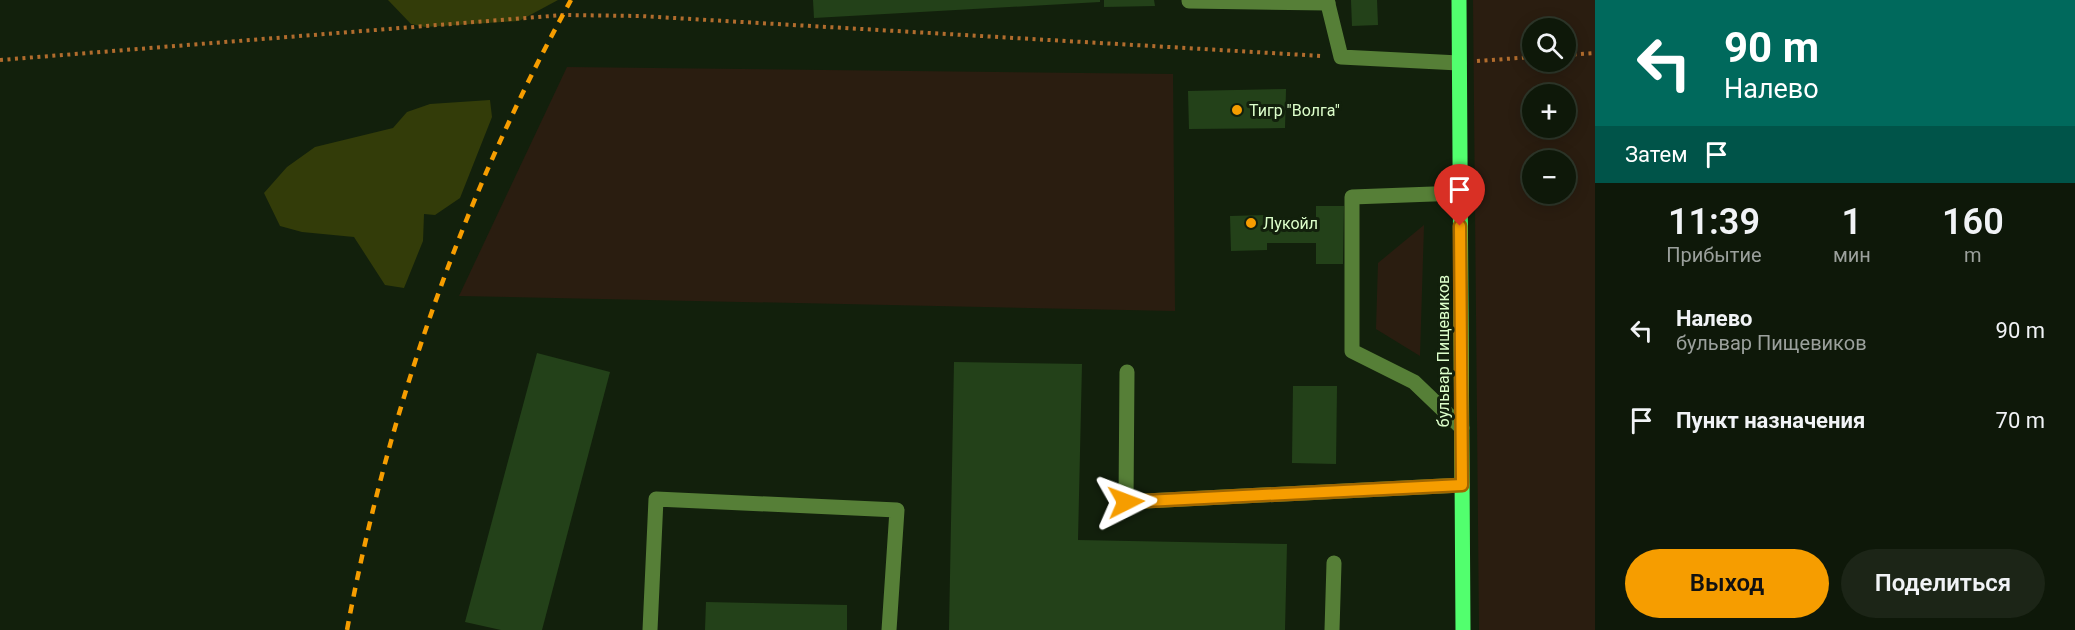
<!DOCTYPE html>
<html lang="ru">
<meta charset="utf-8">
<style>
:root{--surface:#0e1809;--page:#1c2517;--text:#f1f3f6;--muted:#9ba09c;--line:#2e372a;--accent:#f69d00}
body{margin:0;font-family:Roboto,sans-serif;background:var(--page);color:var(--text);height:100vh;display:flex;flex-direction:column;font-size:22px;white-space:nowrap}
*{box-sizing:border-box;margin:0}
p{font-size:20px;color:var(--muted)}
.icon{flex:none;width:33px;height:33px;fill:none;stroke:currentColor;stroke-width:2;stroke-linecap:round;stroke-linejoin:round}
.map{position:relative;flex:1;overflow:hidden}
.sheet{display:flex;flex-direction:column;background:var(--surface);width:480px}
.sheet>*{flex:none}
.hud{background:#00695c;color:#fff;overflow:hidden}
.tools{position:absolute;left:1522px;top:18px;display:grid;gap:12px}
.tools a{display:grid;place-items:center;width:54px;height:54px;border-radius:50%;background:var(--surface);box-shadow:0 3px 15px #0003,0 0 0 2px var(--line);font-size:30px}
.pin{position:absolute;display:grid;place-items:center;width:51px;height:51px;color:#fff;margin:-62px -26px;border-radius:50% 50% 50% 0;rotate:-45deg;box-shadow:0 0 6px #0007}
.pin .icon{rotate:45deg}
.me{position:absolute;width:66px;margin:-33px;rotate:87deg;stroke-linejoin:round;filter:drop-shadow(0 0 4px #0008)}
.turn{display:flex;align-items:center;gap:21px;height:126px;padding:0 30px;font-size:27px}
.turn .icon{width:78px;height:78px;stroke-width:2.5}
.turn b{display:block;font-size:42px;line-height:51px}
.then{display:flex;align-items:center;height:57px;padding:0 30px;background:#0003;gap:12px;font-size:22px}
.eta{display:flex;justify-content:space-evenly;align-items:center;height:102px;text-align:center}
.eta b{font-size:36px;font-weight:600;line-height:42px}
.action{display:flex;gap:12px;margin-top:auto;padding:12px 30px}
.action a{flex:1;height:69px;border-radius:36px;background:var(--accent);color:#111;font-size:24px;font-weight:600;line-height:69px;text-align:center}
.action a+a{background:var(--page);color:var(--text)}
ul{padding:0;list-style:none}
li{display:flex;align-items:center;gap:18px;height:90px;padding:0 30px}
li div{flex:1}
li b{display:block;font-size:22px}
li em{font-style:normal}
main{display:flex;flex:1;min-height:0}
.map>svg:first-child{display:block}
.green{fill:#2a1d10;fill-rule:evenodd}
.water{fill:#333c09}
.building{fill:#234119}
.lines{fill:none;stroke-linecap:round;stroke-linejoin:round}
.path{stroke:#b16c2d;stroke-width:4;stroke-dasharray:3 4.5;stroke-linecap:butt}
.minor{stroke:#567f37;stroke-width:15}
.major{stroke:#52ff6e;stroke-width:15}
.rail{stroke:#f69d00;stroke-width:4.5;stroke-dasharray:9 8;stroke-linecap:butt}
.route-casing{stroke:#a06600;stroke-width:15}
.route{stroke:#f69d00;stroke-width:10}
.poi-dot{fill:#f69d00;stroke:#12200c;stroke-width:2}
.labels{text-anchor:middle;stroke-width:6;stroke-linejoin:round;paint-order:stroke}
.poi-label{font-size:16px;fill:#ddffcb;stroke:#12200c;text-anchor:start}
.street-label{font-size:16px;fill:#ddffcb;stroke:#12200c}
</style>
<main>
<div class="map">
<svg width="1595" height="630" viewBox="0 0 1595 630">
<rect width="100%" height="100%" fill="#12200c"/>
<g class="green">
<path d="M1473,0H1595V630H1479ZM1566,28V62H1533V28ZM1566,94V128H1533V94ZM1566,160V194H1533V160Z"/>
<polygon points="567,67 1173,74 1175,311 459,296"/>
<polygon points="1424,225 1420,356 1376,329 1378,263"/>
</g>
<g class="water">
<polygon points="388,0 558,0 519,21 425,27 411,24"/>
<polygon points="490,100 492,117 460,198 435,215 424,214 423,241 404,288 385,285 354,237 302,232 280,226 264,193 287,167 315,147 393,128 407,112 430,104"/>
</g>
<g class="building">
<polygon points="813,0 1100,0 1100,2 814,18"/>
<polygon points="1104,0 1154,0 1155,6 1104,7"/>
<polygon points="1351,0 1377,0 1378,25 1352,26"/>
<polygon points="1286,89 1285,128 1189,129 1188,91"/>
<polygon points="1316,206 1344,206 1343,264 1316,264 1316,243 1267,243 1267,250 1231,251 1230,216 1266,215 1266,223 1316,224"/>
<polygon points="537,353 610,372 542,630 501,630 465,622"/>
<polygon points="954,362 1082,364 1078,540 1287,544 1285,630 949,630"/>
<polygon points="1293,386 1337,386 1336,464 1292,463"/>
<polygon points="706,602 847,605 847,630 705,630"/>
</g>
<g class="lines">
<g class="path">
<polyline points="1566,55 1595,53"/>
<polyline points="0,60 563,15 640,16 1322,56"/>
<polyline points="1477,61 1533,57"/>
</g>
<g class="minor">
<polyline points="1327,0 1341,57 1459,63"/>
<polyline points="1189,1 1328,3"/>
<polyline points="1460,193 1352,197 1352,351 1414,382 1462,428"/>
<polyline points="1127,372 1126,502 1462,485"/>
<polyline points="650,630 656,499 897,510 889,630"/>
<polyline points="1332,630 1334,563"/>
</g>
<polyline class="major" points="1459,0 1463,630"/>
<path class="rail" d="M347,630C388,411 463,195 571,0"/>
</g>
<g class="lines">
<defs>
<polyline id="route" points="1126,502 1462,485 1460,226"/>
</defs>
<use href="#route" class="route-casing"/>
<use href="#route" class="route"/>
</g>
<g class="poi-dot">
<circle cx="1237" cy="110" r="6"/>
<circle cx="1251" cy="223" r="6"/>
</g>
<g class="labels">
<g class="poi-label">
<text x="1249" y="116">Тигр "Волга"</text>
<text x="1263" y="229">Лукойл</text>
</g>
<g class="street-label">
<text transform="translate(1443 351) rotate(-90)" y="6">бульвар Пищевиков</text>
</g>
</g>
</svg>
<div class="tools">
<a><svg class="icon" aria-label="search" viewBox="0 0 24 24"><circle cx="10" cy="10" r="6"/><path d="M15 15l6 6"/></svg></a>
<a>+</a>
<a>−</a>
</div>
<div class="pin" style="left:1460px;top:226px;background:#d93025"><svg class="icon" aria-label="arrive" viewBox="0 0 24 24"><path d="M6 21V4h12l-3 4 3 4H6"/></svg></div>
<svg class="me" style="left:1126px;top:502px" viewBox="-20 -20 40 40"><path d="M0-17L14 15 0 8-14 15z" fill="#f69d00" stroke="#fff" stroke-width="4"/></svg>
</div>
<section class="sheet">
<div class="hud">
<div class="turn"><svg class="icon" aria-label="left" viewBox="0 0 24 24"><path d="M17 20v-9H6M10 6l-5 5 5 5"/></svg><div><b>90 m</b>Налево</div></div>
<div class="then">Затем<svg class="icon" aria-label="arrive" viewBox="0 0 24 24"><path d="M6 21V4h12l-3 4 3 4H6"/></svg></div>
</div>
<div class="eta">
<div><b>11:39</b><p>Прибытие</p></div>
<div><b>1</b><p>мин</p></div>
<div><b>160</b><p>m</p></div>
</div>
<ul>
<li><svg class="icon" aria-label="left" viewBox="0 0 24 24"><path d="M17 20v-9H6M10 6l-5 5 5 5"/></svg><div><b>Налево</b><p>бульвар Пищевиков</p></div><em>90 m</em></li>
<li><svg class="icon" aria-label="arrive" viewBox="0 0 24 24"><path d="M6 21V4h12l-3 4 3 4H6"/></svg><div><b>Пункт назначения</b></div><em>70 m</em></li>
</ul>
<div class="action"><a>Выход</a><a>Поделиться</a></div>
</section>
</main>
